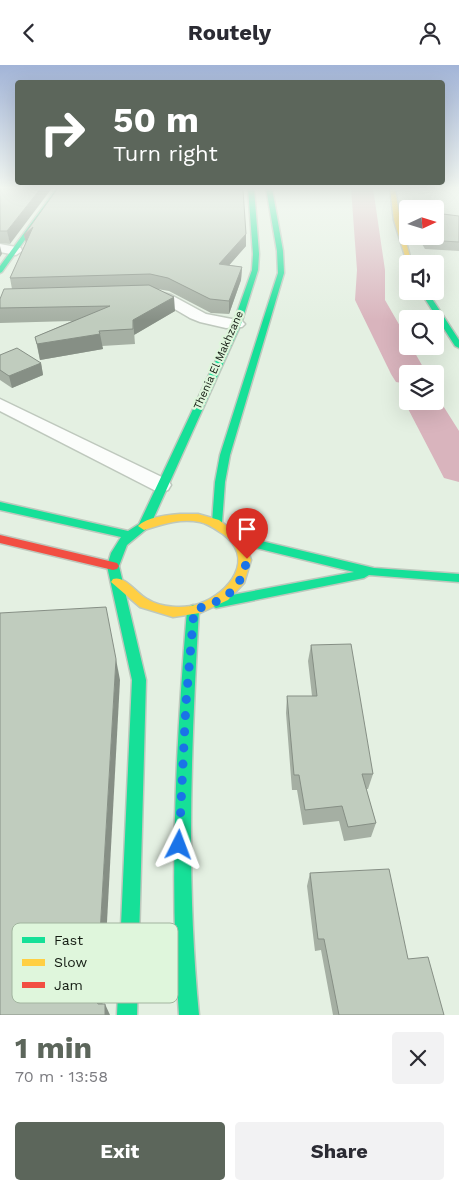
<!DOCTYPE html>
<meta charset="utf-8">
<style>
:root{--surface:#fff;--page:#f2f2f3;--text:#2b2b33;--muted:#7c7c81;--accent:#5c665b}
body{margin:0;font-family:"Work Sans",sans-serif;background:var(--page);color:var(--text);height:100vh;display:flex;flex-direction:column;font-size:19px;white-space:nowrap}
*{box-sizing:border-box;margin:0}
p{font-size:16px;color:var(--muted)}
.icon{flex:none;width:28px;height:28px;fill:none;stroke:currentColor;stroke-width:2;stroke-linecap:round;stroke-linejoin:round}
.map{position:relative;height:950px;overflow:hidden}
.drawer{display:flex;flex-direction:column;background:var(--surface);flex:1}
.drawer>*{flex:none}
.hud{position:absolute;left:15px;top:15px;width:430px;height:105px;border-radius:5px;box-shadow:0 5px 20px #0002;background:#5c665b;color:#fff;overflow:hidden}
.needle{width:32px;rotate:86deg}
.controls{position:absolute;left:399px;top:135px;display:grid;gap:10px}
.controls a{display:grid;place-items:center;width:45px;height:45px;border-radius:5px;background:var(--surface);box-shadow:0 5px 20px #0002;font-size:25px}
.pin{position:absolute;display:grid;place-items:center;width:42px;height:42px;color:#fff;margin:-51px -21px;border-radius:50% 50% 50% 0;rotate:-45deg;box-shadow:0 0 5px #0007}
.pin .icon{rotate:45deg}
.me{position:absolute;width:55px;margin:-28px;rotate:3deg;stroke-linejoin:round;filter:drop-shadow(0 0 4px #0008)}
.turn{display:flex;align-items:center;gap:18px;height:105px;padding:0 15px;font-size:22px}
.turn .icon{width:65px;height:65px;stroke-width:2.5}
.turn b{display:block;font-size:35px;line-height:42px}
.round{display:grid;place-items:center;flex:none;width:52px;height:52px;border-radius:5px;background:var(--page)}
.headline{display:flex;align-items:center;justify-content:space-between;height:85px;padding:0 15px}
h1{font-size:30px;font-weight:700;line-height:38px;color:var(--accent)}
.primary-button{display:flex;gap:10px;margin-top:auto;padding:10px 15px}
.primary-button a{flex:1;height:58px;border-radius:5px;background:var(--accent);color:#fff;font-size:20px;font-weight:700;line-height:58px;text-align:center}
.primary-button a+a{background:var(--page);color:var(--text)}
header{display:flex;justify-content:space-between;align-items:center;height:65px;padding:0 15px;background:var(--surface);font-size:22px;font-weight:700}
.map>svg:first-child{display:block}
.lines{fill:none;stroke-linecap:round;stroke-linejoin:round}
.river{fill:#d9b4bd;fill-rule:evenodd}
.street-casing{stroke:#bec8bd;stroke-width:3}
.fast-casing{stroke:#bec8bd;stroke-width:3}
.slow-casing{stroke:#bec8bd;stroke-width:3}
.jam-casing{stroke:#bec8bd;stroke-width:3}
.street{fill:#fbfdfb;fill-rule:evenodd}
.fast{fill:#16e098;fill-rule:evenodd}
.slow{fill:#ffcf43;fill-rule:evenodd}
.jam{fill:#f24e42;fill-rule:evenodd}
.wall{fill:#a5afa3}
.shaded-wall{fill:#868f85}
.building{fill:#c0ccbe;stroke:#868f85}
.route{stroke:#1a73e8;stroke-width:9;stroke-dasharray:0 16.2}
.labels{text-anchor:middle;stroke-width:4.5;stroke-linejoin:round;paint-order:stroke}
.far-street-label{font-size:11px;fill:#131b12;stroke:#dff6dc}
.key{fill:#dff6dc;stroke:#a2b49f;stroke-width:1}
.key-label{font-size:14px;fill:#131b12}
</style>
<header><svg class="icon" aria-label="back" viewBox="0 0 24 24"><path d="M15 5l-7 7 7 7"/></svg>Routely<svg class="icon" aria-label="person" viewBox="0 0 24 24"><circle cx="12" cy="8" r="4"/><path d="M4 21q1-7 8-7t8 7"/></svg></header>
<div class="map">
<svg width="459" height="950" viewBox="0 0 459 950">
<rect width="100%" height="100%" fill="#e4f0e2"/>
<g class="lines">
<g class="river">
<polygon points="351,123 373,123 385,205 385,235 408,275 408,281 411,281 427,309 408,309 408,319 396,317 391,309 355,235 357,205"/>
<polygon points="435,328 459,366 459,417 444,413 404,336 408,331 408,336 435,336"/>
</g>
<defs>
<g id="street">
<polygon points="0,179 21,183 22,186 16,190 0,187"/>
<polygon points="146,224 171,230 206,249 242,256 245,259 242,262 226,263 200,257 190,253 161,236 141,231 139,228 141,225"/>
<polygon points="0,334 168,415 171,420 168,425 161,427 154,425 0,346"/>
</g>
<g id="fast">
<polygon points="57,123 62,123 2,207 0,208 0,201"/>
<polygon points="248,123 254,123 259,189 258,205 241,259 150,461 127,480 119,501 146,615 137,950 117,950 132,615 107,501 111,488 121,472 0,445 0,437 128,466 139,459 233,259 252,205 253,189"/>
<polygon points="266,123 272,123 283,186 284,208 230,390 225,417 222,458 217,462 212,458 215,417 220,390 278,208 277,186"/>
<polygon points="420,226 427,226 459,275 459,283 455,281"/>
<polygon points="240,471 374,503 459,509 459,517 369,510 364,513 216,543 212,541 210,538 212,535 216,533 354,507 236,478 234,475 236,472"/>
<path d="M193,540L197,542L199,545C191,680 186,815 199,950H179C169,814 176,680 187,545L189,542Z"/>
</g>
<g id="slow">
<polygon points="390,123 395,123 400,155 412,199 408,199 408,201 394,155"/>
<path d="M180,449H198L219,455L244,475L251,495L244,518L228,535L200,548L173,552L140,542L111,517L113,514C125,510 137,529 147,534C161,543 184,544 199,539C230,528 256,494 223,469C215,464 209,459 200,457C180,453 163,459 144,465L138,461C147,452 167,450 180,449Z"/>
</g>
<polygon id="jam" points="0,470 113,497 117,498 119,501 117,504 113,505 0,478"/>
</defs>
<use href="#street" class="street-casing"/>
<use href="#fast" class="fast-casing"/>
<use href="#slow" class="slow-casing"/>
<use href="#jam" class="jam-casing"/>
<use href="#street" class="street"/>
<use href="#fast" class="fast"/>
<use href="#slow" class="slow"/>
<use href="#jam" class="jam"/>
</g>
<g class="wall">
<polygon points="0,123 10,179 0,178"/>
<polygon points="58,123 243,123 246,181 229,200 242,202 241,215 229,249 211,248 169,226 157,224 175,246 134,270 135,279 102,281 103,284 40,295 35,272 72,256 0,258 0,234 12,224 10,213 26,177 24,170"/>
<polygon points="459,151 459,186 425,184 419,174 419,171 435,171"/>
<polygon points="0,290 41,298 43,310 12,323 0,315"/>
<polygon points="311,580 373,709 368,724 366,724 376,758 371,772 344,776 339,756 303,760 297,725 292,725 286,648 287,631 312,631 308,596"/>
<polygon points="310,808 408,894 444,950 333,950 321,885 315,886 307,821"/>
</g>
<g class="shaded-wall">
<polygon points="41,123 52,123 10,179 7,166"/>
<polygon points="33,162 27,182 24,170"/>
<polygon points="246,169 246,181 219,212 219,199"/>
<polygon points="0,181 2,189 0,192"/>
<polygon points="242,202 241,215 229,249 229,236"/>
<polygon points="174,232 175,246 134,270 135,279 133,255"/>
<polygon points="100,269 103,284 40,295 37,279"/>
<polygon points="41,298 43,310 12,323 9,311"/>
<polygon points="116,594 120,615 102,950 96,937"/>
<polygon points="105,939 110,950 105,950"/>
</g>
<g class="building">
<polygon points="0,123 41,123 7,166 0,166"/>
<polygon points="58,123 219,123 243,125 246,169 219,199 242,202 229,236 210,234 168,213 150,209 10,213 33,162 24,170"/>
<polygon points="435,148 459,151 459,177 426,175 424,171 435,171"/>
<polygon points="149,220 174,232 133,255 133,264 99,266 100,269 37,279 35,272 110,241 0,243 0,234 4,224"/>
<polygon points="17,283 41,298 9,311 0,305 0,290"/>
<polygon points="106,542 116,594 96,937 98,939 105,939 105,950 0,950 0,548"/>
<polygon points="351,579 373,709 362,709 376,758 348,762 342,741 305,745 299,710 294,710 287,631 317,631 311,580"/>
<polygon points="389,804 408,894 428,892 444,950 339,950 324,874 318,874 310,808"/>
</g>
<linearGradient id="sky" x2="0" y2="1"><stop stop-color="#a2b4d7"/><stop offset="0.48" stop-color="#f3f8f2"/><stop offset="1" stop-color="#f3f8f2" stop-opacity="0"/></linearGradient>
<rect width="459" height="256" fill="url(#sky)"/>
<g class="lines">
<path class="route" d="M179,780L186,638L194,545C224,535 240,528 247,494"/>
</g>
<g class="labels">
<g class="far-street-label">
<text transform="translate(218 295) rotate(-66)" y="4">Thenia El Makhzane</text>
</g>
</g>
<rect x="12" y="858" width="166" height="80" rx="8" class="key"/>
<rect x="22" y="872" width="23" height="6" fill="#16e098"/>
<rect x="22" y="894" width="23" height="7" fill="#ffcf43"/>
<rect x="22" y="917" width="23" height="6" fill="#f24e42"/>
<g class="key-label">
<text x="54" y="880">Fast</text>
<text x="54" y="902">Slow</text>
<text x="54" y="925">Jam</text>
</g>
</svg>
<div class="controls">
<a><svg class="needle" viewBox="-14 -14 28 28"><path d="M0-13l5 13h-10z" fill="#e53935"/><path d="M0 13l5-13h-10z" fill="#7c7c81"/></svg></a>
<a><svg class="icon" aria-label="sound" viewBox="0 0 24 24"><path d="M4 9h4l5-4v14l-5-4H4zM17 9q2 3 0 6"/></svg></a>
<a><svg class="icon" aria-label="search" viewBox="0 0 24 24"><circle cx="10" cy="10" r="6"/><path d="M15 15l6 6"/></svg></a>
<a><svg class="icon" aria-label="layers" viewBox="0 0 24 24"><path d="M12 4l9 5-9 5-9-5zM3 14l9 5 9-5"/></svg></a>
</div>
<div class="pin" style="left:247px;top:494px;background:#d93025"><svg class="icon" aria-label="arrive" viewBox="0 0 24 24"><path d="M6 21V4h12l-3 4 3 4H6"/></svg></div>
<svg class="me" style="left:179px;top:780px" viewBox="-20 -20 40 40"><path d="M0-17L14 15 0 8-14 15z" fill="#1a73e8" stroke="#fff" stroke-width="4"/></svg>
<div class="hud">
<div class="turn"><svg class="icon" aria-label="right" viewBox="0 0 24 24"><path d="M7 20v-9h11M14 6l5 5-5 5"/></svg><div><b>50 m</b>Turn right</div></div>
</div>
</div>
<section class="drawer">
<div class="headline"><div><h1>1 min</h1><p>70 m · 13:58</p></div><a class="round"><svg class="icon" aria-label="close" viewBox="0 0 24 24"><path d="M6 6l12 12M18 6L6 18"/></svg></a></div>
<div class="primary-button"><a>Exit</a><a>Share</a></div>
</section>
